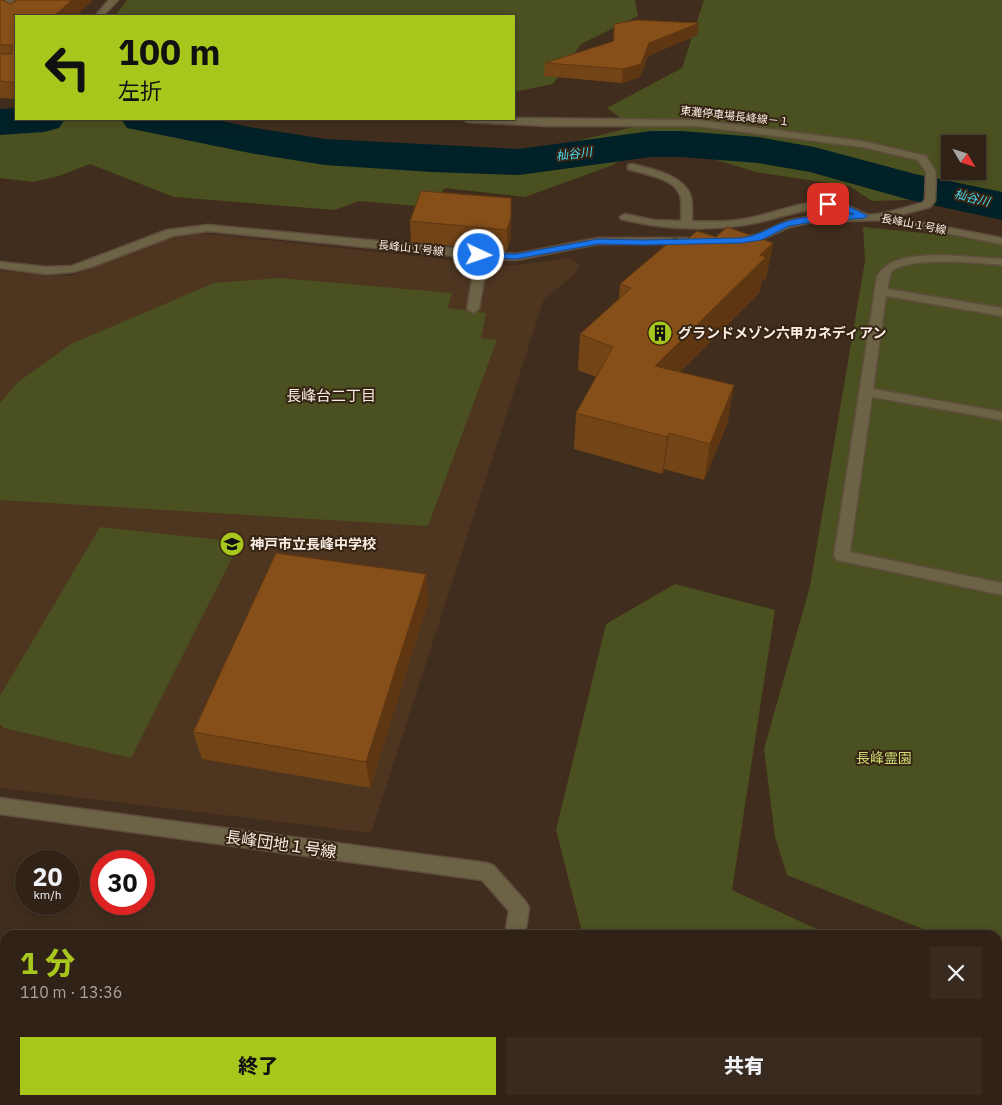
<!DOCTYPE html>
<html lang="ja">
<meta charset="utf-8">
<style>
:root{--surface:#302216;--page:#382a1f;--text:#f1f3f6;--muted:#a8a4a1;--line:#4b3f35;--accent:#a8c71d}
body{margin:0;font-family:"IBM Plex Sans","Noto Sans JP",sans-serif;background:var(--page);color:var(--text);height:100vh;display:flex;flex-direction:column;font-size:19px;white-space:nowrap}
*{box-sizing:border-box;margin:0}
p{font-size:16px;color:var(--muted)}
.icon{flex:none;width:28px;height:28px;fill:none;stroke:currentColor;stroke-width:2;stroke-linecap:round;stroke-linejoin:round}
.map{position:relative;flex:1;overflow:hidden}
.sheet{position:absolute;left:0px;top:930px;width:1002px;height:175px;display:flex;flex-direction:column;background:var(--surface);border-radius:15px 15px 0 0;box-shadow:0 2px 8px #0003,0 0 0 1px var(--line)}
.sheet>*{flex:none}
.banner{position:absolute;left:15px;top:15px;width:500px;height:105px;border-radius:0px;box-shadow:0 2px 8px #0003,0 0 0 1px var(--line);background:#a8c71d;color:#111;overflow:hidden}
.needle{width:32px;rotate:128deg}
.buttons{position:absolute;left:941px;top:135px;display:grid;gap:10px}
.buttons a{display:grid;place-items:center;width:45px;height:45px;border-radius:0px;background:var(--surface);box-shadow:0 2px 8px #0003,0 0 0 1px var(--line);font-size:25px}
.speed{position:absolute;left:15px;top:850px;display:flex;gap:10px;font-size:25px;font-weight:700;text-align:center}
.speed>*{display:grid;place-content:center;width:65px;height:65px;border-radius:50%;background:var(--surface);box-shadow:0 2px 8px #0003,0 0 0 1px var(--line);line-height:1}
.speed small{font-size:12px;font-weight:400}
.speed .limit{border:8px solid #d22;background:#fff;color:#111}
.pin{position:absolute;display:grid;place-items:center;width:42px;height:42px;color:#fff;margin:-21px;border-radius:10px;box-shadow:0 2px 8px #0006}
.me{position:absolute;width:55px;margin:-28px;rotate:93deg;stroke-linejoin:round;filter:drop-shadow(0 0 4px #0008)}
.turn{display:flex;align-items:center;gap:18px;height:105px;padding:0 20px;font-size:22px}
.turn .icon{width:65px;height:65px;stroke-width:2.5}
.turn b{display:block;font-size:35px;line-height:42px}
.round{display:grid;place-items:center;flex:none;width:52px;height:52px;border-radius:0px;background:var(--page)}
.overview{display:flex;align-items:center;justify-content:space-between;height:85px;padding:0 20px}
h1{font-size:30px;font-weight:800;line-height:38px;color:var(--accent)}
.action{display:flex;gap:10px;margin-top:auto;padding:10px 20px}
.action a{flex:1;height:58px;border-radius:0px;background:var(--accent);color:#111;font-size:20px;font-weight:800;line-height:58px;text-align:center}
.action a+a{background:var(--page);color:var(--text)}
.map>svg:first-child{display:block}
.built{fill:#4d3520}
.green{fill:#4a501f;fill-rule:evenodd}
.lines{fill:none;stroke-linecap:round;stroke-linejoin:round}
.river{fill:#002127;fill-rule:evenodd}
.minor-casing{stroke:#5e4c3d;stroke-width:3}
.minor{fill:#6c6245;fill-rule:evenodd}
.wall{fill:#734416}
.shaded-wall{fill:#5e3712}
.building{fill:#864f19;stroke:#5e3712}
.route{fill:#1a73e8;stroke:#114b97}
.labels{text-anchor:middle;stroke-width:4;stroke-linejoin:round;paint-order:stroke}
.far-street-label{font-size:11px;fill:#f9ece2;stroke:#352313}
.far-water-label{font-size:12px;font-style:italic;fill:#48dffc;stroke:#352313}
.poi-label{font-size:14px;font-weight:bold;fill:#f9ece2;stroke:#352313;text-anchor:start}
.park-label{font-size:14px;fill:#cedc74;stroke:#352313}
.neighbourhood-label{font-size:15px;fill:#f9ece2;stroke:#352313}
.near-street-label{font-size:16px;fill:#f9ece2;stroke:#352313}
</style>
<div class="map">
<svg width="1002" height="1105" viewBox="0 0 1002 1105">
<rect width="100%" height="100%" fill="#402d1d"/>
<polygon class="built" points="199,233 509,266 569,258 580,266 573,276 544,299 371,833 0,788 0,271 71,276 158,241"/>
<g class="green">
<polygon points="127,0 635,0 638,16 581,44 553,84 514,92 514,16 115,16"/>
<path d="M704,0H1002V219L944,199L872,201L849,186L756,172L653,141L613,165L525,197L445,188L428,207L359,201L335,210L174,197L90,164L59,176L33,182L0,178V114L16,113V119H166L311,145L427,149L541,150L633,127L607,108L682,68ZM950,144H978V171H950Z"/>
<polygon points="863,227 1002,241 1002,961 998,959 998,935 938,935 787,875 775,837 764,749 810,586 865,261"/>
<polygon points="280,278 452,293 448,308 486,313 481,338 497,340 428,526 0,500 0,403 18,382 71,344 214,283"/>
<polygon points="100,527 240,542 131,758 4,728 0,724 0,696"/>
<polygon points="675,584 775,610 732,890 830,935 585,935 582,932 556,830 606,624"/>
<polygon points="998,1011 1002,1013 1002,1105 804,1105 798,1100 998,1100"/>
</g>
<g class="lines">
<g class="river">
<polygon points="16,108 16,119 65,119 59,128 44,132 0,135 0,109"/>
<polygon points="121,119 212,119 250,127 325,139 519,149 651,131 681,131 758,137 814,147 915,174 1002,192 1002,220 910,200 810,172 758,163 681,157 651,157 519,175 432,172 325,165 250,153 127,128"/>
</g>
<defs>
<g id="minor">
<polygon points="9,0 22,0 0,7 0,2"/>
<polygon points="109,0 118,0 103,16 95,16"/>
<path d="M514,118L696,120L862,141L926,156L936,172L935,201L930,207L893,217L1002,238V244L878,220L812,222L790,227L758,241L739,243L733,240L739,237L756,235L787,221L812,216L853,215C816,199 781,220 744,225C704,231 661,229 621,219L620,217L625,214L653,220L681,221C681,212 683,200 679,193C671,177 643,174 628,169V165L632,164C651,169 681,174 690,194C693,202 692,212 692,221C709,222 727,222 745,219C772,214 799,202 827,201C842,201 854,209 866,214C875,218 911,205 922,203L925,200L926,172L918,160L862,147L696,126H548L467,122L462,119Z"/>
<polygon points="208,225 516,254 598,238 688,238 694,241 688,244 598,244 516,260 486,259 487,263 479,309 473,313 467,309 475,263 474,258 208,231 173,236 94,266 73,272 46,274 0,268 0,262 46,267 72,266 167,230"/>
<path d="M944,255L1002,259V265C978,263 908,256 891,272L887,289L1002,308V316L886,296L873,389L1002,412V420L872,397L850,552L1002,583V595L842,561L837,560L834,556L877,276C891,254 920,256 944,255Z"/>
<polygon points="0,798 487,863 494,866 526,902 529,908 525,935 505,935 509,911 482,880 0,814"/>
<polygon points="0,1009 5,1010 5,1030 0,1029"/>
<rect x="478" y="1100" width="22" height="5"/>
</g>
</defs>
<use href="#minor" class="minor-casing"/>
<use href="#minor" class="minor"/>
</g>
<g class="wall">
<polygon points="0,0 10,4 13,2 13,0 93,0 16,16 16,99 0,98"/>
<polygon points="614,24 697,35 648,56 640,77 622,83 544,76 545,63 613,42"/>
<polygon points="511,217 511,238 507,251 411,242 410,221"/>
<polygon points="716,237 773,243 766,278 761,282 760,292 680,372 728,422 704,480 664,469 662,474 574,449 576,413 596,377 578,370 580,334 619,299 620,284 685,241"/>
<polygon points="426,574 428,602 370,788 202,759 193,732"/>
</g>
<g class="shaded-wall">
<polygon points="72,0 93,0 76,16 54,16"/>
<polygon points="699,23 697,35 648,56 640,77 622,83 623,69 649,43"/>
<polygon points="511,217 511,238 507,251 507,230"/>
<polygon points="773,243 766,278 761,282 760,292 650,402 655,366 760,255"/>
<polygon points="734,385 728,422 704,480 710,444"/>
<polygon points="669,433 664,469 662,474 667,437"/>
<polygon points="426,574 428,602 370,788 366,762"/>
</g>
<g class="building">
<polygon points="0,0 3,0 10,4 18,0 72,0 54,16 16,16 16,83 0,81 0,54 12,54 12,45 0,45"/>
<polygon points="637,20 699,23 649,43 641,64 623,69 545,63 614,41 614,24"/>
<polygon points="421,191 511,198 511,217 507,230 410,221"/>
<polygon points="727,227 773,243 760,255 766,257 655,366 734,385 710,444 669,433 667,437 576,413 613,347 580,334 631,288 620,284 674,238 685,241 697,231 716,237"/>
<polygon points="276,553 426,574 366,762 193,732"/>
</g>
<path class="route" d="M825,202L850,207L868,216L864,218L812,222L789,226L761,240L741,243L642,245L598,244L516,259L479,258L475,255L479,253L516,254L598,239L642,240L741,238C761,235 767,228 785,222C806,215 831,216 854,214L825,206Z"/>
<defs>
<symbol id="building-disc" viewBox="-11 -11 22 22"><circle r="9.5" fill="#a8c71d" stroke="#352313"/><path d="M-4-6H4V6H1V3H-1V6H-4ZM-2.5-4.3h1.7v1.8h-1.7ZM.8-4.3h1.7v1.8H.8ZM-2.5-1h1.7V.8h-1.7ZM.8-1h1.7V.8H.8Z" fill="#111"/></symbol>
<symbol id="school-disc" viewBox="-11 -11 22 22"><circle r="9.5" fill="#a8c71d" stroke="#352313"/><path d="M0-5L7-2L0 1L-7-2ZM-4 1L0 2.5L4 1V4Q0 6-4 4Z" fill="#111"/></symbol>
</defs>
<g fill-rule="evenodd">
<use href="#building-disc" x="646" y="319" width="28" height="28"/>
<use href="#school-disc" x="218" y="530" width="28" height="28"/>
</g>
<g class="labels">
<g class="far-street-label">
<text transform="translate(735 116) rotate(6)" y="4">東灘停車場長峰線－１</text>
<text transform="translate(914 224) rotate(11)" y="4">長峰山１号線</text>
<text transform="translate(411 248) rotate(6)" y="4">長峰山１号線</text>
</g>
<g class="far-water-label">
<text transform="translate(574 154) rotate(-7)" y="4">杣谷川</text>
<text transform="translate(972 198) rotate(14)" y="4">杣谷川</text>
</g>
<g class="poi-label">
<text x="678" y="338">グランドメゾン六甲カネディアン</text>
<text x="250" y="549">神戸市立長峰中学校</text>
</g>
<g class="park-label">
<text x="884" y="763">長峰霊園</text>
</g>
<g class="neighbourhood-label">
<text x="331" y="401">長峰台二丁目</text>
</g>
<g class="near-street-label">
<text transform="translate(281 844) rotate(8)" y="6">長峰団地１号線</text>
</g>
</g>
</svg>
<div class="buttons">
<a><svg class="needle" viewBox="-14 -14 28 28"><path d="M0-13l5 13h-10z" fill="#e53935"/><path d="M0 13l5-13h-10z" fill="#a8a4a1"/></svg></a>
</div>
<div class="speed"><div>20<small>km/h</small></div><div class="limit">30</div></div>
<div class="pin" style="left:828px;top:204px;background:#d93025"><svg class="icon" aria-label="arrive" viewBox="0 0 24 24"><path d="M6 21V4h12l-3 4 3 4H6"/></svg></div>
<svg class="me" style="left:479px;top:255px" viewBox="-20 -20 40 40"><circle r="17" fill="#1a73e8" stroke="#fff" stroke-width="3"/><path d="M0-11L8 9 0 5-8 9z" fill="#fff"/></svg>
<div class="banner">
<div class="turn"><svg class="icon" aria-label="left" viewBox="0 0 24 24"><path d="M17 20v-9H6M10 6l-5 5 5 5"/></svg><div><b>100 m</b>左折</div></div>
</div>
<section class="sheet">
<div class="overview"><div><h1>1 分</h1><p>110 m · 13:36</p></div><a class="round"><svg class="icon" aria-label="close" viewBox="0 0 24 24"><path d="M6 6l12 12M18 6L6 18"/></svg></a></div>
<div class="action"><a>終了</a><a>共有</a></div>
</section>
</div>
